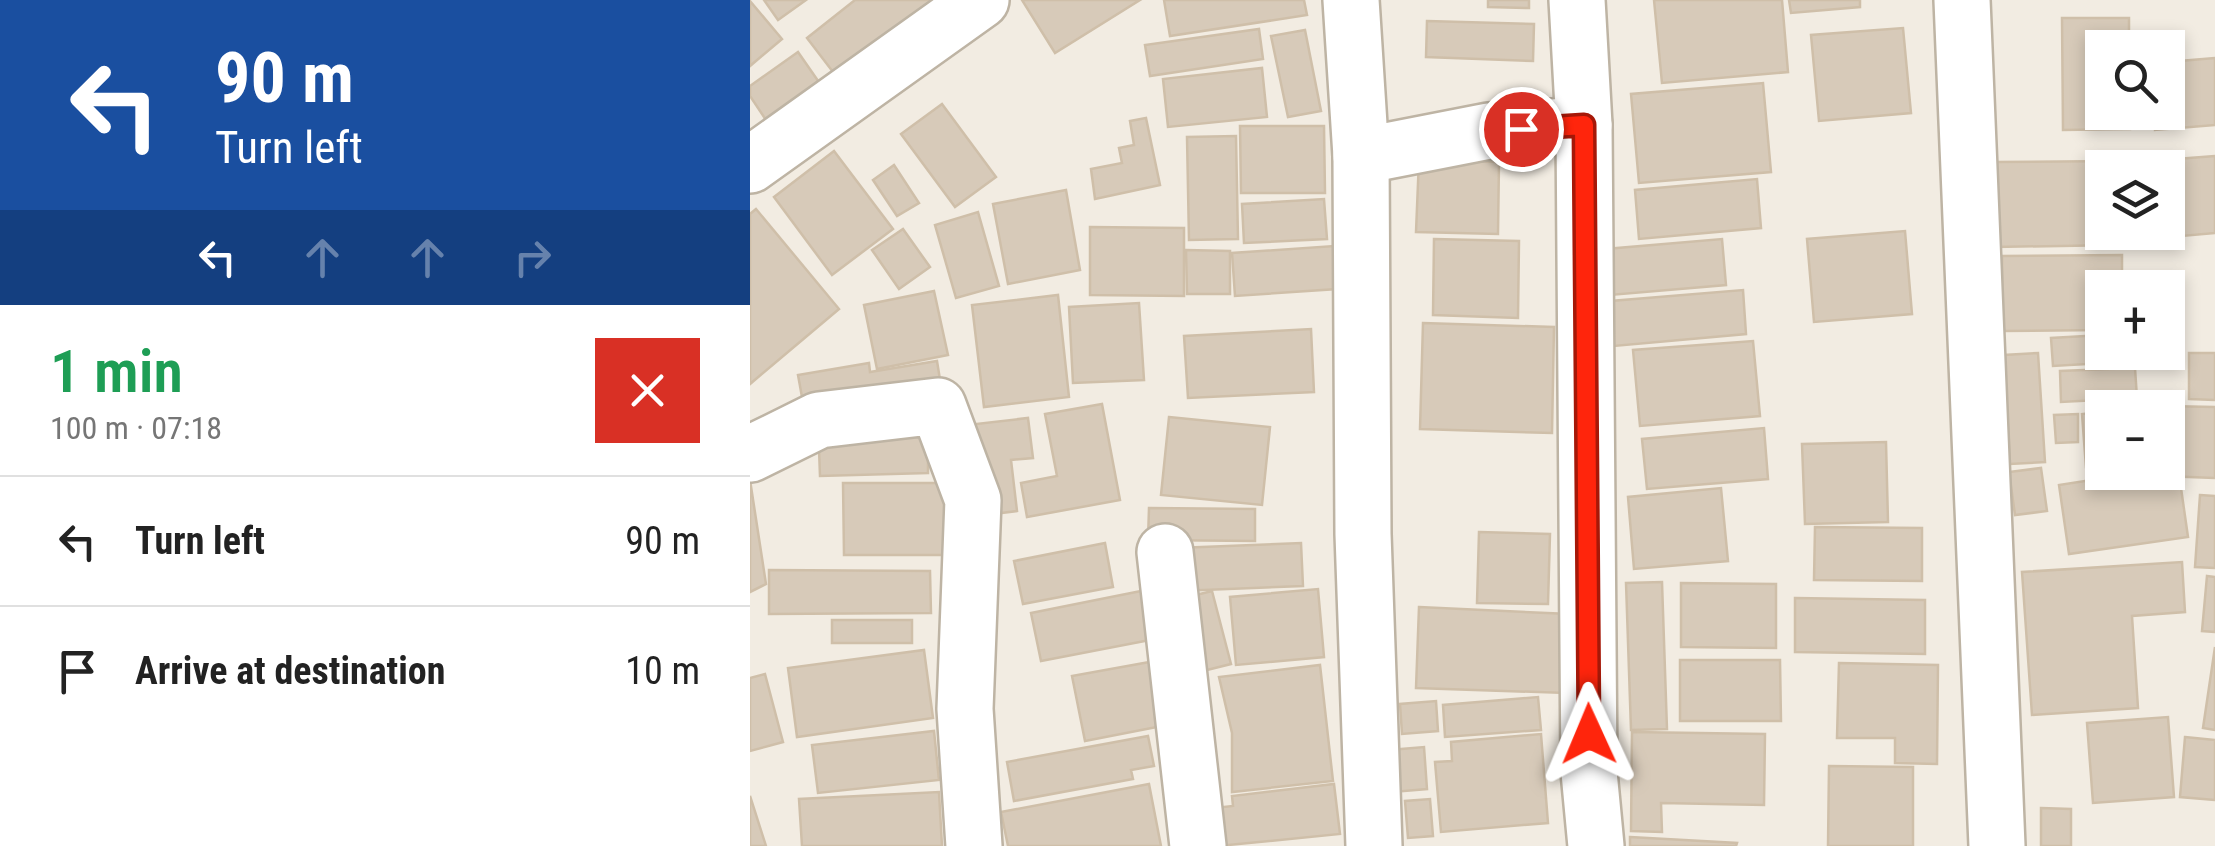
<!DOCTYPE html>
<meta charset="utf-8">
<style>
:root{--surface:#fff;--page:#f6f6f6;--text:#222;--muted:#767676;--line:#e0e0e0}
body{margin:0;font-family:"Roboto Condensed",sans-serif;background:var(--page);color:var(--text);height:100vh;display:flex;flex-direction:column;font-size:38px;white-space:nowrap}
*{box-sizing:border-box;margin:0}
p{font-size:32px;color:var(--muted)}
.icon{flex:none;width:55px;height:55px;fill:none;stroke:currentColor;stroke-width:2;stroke-linecap:round;stroke-linejoin:round}
.map{position:relative;flex:1;overflow:hidden}
.panel{display:flex;flex-direction:column;background:var(--surface);width:750px}
.panel>*{flex:none}
.banner{background:#1a4fa0;color:#fff;overflow:hidden}
.fabs{position:absolute;left:1335px;top:30px;display:grid;gap:20px}
.fabs a{display:grid;place-items:center;width:100px;height:100px;border-radius:0px;background:var(--surface);box-shadow:0 5px 15px #0003;font-size:50px}
.pin{position:absolute;display:grid;place-items:center;width:85px;height:85px;color:#fff;margin:-42px;border:5px solid #fff;border-radius:50%;box-shadow:0 2px 10px #0007}
.me{position:absolute;width:110px;margin:-55px;rotate:359deg;stroke-linejoin:round;filter:drop-shadow(0 0 8px #0008)}
.turn{display:flex;align-items:center;gap:35px;height:210px;padding:0 50px;font-size:45px}
.turn .icon{width:130px;height:130px;stroke-width:2.5}
.turn b{display:block;font-size:70px;line-height:85px}
.lanes{display:flex;align-items:center;height:95px;padding:0 50px;background:#0003;justify-content:center;gap:50px;direction:ltr}
.lanes .off{opacity:.35}
.round{display:grid;place-items:center;flex:none;width:105px;height:105px;border-radius:0px;background:var(--page)}
.headline{display:flex;align-items:center;justify-content:space-between;height:170px;padding:0 50px}
h1{font-size:60px;font-weight:600;line-height:75px;color:#1e9e55}
ul{padding:0;list-style:none}
li{display:flex;align-items:center;gap:30px;height:130px;padding:0 50px;border-top:2px solid var(--line)}
li div{flex:1}
li b{display:block;font-size:38px}
li em{font-style:normal}
main{display:flex;flex:1;min-height:0}
.map>svg:first-child{display:block}
.building{fill:#d7cab9;stroke:#cfbfa9;stroke-width:2.5}
.lines{fill:none;stroke-linecap:round;stroke-linejoin:round}
.minor-casing{stroke:#beb4a4;stroke-width:60}
.minor{stroke:#fff;stroke-width:55}
.route-casing{stroke:#a61808;stroke-width:25}
.route{stroke:#ff250c;stroke-width:18}
</style>
<main>
<section class="panel">
<div class="banner">
<div class="turn"><svg class="icon" aria-label="left" viewBox="0 0 24 24"><path d="M17 20v-9H6M10 6l-5 5 5 5"/></svg><div><b>90 m</b>Turn left</div></div>
<div class="lanes"><svg class="icon" aria-label="left" viewBox="0 0 24 24"><path d="M17 20v-9H6M10 6l-5 5 5 5"/></svg><svg class="icon off" aria-label="ahead" viewBox="0 0 24 24"><path d="M12 20V5M6 11l6-6 6 6"/></svg><svg class="icon off" aria-label="ahead" viewBox="0 0 24 24"><path d="M12 20V5M6 11l6-6 6 6"/></svg><svg class="icon off" aria-label="right" viewBox="0 0 24 24"><path d="M7 20v-9h11M14 6l5 5-5 5"/></svg></div>
</div>
<div class="headline"><div><h1>1 min</h1><p>100 m · 07:18</p></div><a class="round" style="background:#d93025;color:#fff"><svg class="icon" aria-label="close" viewBox="0 0 24 24"><path d="M6 6l12 12M18 6L6 18"/></svg></a></div>
<ul>
<li><svg class="icon" aria-label="left" viewBox="0 0 24 24"><path d="M17 20v-9H6M10 6l-5 5 5 5"/></svg><div><b>Turn left</b></div><em>90 m</em></li>
<li><svg class="icon" aria-label="arrive" viewBox="0 0 24 24"><path d="M6 21V4h12l-3 4 3 4H6"/></svg><div><b>Arrive at destination</b></div><em>10 m</em></li>
</ul>
</section>
<div class="map">
<svg width="1465" height="846" viewBox="0 0 1465 846">
<rect width="100%" height="100%" fill="#f2ece2"/>
<g class="building">
<polygon points="14,0 56,0 28,20"/>
<polygon points="105,0 182,0 189,9 93,85 57,38"/>
<polygon points="272,0 390,0 305,53"/>
<polygon points="414,0 554,0 557,15 420,36"/>
<polygon points="738,0 779,0 779,8 738,7"/>
<polygon points="904,0 1032,0 1038,72 912,83"/>
<polygon points="1039,0 1110,0 1110,7 1041,13"/>
<polygon points="0,1 32,39 0,66"/>
<polygon points="1312,18 1379,18 1379,48 1352,48 1352,112 1379,112 1380,129 1313,130"/>
<polygon points="677,21 784,24 783,61 676,57"/>
<polygon points="1153,28 1161,113 1069,121 1061,35"/>
<polygon points="509,29 513,59 400,76 395,45"/>
<polygon points="555,30 571,111 538,117 521,36"/>
<polygon points="48,52 73,88 20,126 0,96 0,86"/>
<polygon points="1465,58 1465,125 1405,130 1404,112 1418,112 1418,62"/>
<polygon points="512,68 517,117 418,127 413,79"/>
<polygon points="1013,83 1021,172 889,183 881,94"/>
<polygon points="192,104 246,177 205,207 151,134"/>
<polygon points="396,118 410,185 345,199 341,169 372,163 369,148 384,145 380,121"/>
<polygon points="490,126 574,126 575,193 491,193"/>
<polygon points="486,136 488,239 439,240 437,137"/>
<polygon points="84,151 143,229 82,275 24,197"/>
<polygon points="1465,156 1465,233 1432,236 1427,159"/>
<polygon points="669,159 749,162 748,234 666,232"/>
<polygon points="1366,161 1366,168 1352,168 1352,232 1367,232 1367,245 1245,247 1244,162"/>
<polygon points="144,165 169,203 147,216 123,180"/>
<polygon points="1007,179 1011,228 889,239 885,190"/>
<polygon points="316,190 330,270 258,284 243,204"/>
<polygon points="574,199 577,239 494,243 492,204"/>
<polygon points="6,209 89,309 0,384 0,214"/>
<polygon points="228,212 249,286 206,298 185,225"/>
<polygon points="340,227 434,228 434,296 340,295"/>
<polygon points="153,229 180,267 149,289 122,250"/>
<polygon points="1155,231 1162,314 1064,322 1057,239"/>
<polygon points="684,239 769,241 768,318 683,315"/>
<polygon points="972,239 976,285 860,295 856,249"/>
<polygon points="584,246 587,289 485,296 482,253"/>
<polygon points="436,250 480,251 480,294 437,294"/>
<polygon points="1372,255 1372,288 1352,288 1352,330 1252,331 1252,256"/>
<polygon points="993,290 996,334 864,346 861,301"/>
<polygon points="184,291 198,355 127,369 114,305"/>
<polygon points="308,295 319,397 234,407 222,305"/>
<polygon points="389,303 394,380 323,383 319,307"/>
<polygon points="673,323 804,327 802,433 670,429"/>
<polygon points="561,329 564,392 438,398 434,336"/>
<polygon points="1352,335 1352,352 1389,352 1389,361 1303,366 1301,338"/>
<polygon points="1003,341 1010,416 890,426 883,350"/>
<polygon points="1288,353 1295,462 1260,464 1254,355"/>
<polygon points="1439,353 1465,353 1465,400 1439,399"/>
<polygon points="187,361 192,392 56,419 48,375 119,363 120,372"/>
<polygon points="1385,368 1387,398 1311,402 1310,371"/>
<polygon points="352,404 370,500 277,517 271,483 307,476 295,414"/>
<polygon points="1416,406 1465,407 1465,478 1414,476 1418,472"/>
<polygon points="1352,412 1352,465 1336,467 1332,414"/>
<polygon points="1328,414 1328,442 1306,443 1304,415"/>
<polygon points="419,417 520,427 512,505 411,495"/>
<polygon points="278,418 283,458 261,460 267,511 227,516 217,425"/>
<polygon points="68,422 189,435 190,461 178,462 178,473 70,476"/>
<polygon points="1014,428 1018,479 897,489 892,439"/>
<polygon points="1136,442 1138,522 1055,524 1052,444"/>
<polygon points="1291,468 1297,511 1265,515 1259,472"/>
<polygon points="1393,472 1398,472 1400,485 1430,481 1438,537 1319,554 1309,485"/>
<polygon points="0,480 16,584 0,592"/>
<polygon points="93,483 202,483 203,555 94,555"/>
<polygon points="971,488 978,561 884,569 878,497"/>
<polygon points="1450,495 1465,496 1465,568 1445,567"/>
<polygon points="399,508 505,509 505,541 398,540"/>
<polygon points="1065,527 1172,528 1172,581 1064,580"/>
<polygon points="729,532 800,534 798,604 727,603"/>
<polygon points="355,543 363,587 273,604 264,561"/>
<polygon points="551,543 553,586 429,591 427,548"/>
<polygon points="1432,562 1435,612 1382,616 1388,708 1282,715 1272,572"/>
<polygon points="19,570 180,571 181,613 19,614"/>
<polygon points="1457,576 1465,577 1465,632 1452,631"/>
<polygon points="912,582 917,729 881,730 876,583"/>
<polygon points="931,583 1026,584 1026,648 931,647"/>
<polygon points="568,589 574,657 486,665 480,597"/>
<polygon points="391,591 400,640 291,661 281,613"/>
<polygon points="462,591 481,664 453,671 434,598"/>
<polygon points="1045,598 1175,600 1175,654 1045,652"/>
<polygon points="669,607 819,614 816,693 666,688"/>
<rect x="82" y="620" width="80" height="23"/>
<polygon points="1465,647 1465,730 1453,728"/>
<polygon points="174,650 183,718 47,737 38,668"/>
<polygon points="930,660 1030,660 1031,721 930,721"/>
<polygon points="405,661 417,725 335,741 322,676"/>
<polygon points="1089,663 1188,665 1187,764 1145,763 1145,738 1087,738"/>
<polygon points="570,665 583,781 482,792 482,733 469,677"/>
<polygon points="15,674 33,742 0,751 0,678"/>
<polygon points="788,697 791,730 695,737 693,705"/>
<polygon points="686,701 688,731 652,734 650,704"/>
<polygon points="1418,717 1424,797 1343,803 1337,723"/>
<polygon points="184,731 189,780 68,793 62,745"/>
<polygon points="882,732 1015,734 1014,805 911,803 912,832 881,831"/>
<polygon points="791,734 798,823 691,832 685,762 702,761 701,742"/>
<polygon points="398,736 404,766 381,770 383,779 264,801 257,762"/>
<polygon points="1435,737 1465,740 1465,800 1430,797"/>
<polygon points="674,747 677,789 643,792 640,750"/>
<polygon points="1079,766 1163,767 1163,846 1078,846"/>
<polygon points="399,784 411,846 258,846 251,812"/>
<polygon points="584,784 590,834 468,846 464,808 483,806 482,796"/>
<polygon points="189,792 192,846 52,846 49,799"/>
<polygon points="0,796 16,846 0,846"/>
<polygon points="680,799 683,836 658,838 655,801"/>
<polygon points="1291,808 1321,809 1321,846 1291,846"/>
<polygon points="880,837 987,843 986,846 880,846"/>
</g>
<g class="lines">
<defs>
<g id="minor">
<polyline points="601,0 611,156 613,534 624,846"/>
<polyline points="827,0 834,125 839,772 846,846"/>
<polyline points="1212,0 1247,846"/>
<polyline points="611,156 739,131 834,125"/>
<polyline points="0,165 231,0"/>
<polyline points="0,454 69,420 188,406 223,500 215,709 224,846"/>
<polyline points="415,552 448,846"/>
</g>
</defs>
<use href="#minor" class="minor-casing"/>
<use href="#minor" class="minor"/>
</g>
<g class="lines">
<defs>
<polyline id="route" points="771,129 834,125 839,734"/>
</defs>
<use href="#route" class="route-casing"/>
<use href="#route" class="route"/>
</g>
</svg>
<div class="fabs">
<a><svg class="icon" aria-label="search" viewBox="0 0 24 24"><circle cx="10" cy="10" r="6"/><path d="M15 15l6 6"/></svg></a>
<a><svg class="icon" aria-label="layers" viewBox="0 0 24 24"><path d="M12 4l9 5-9 5-9-5zM3 14l9 5 9-5"/></svg></a>
<a>+</a>
<a>−</a>
</div>
<div class="pin" style="left:771px;top:129px;background:#d93025"><svg class="icon" aria-label="arrive" viewBox="0 0 24 24"><path d="M6 21V4h12l-3 4 3 4H6"/></svg></div>
<svg class="me" style="left:839px;top:734px" viewBox="-20 -20 40 40"><path d="M0-17L14 15 0 8-14 15z" fill="#ff250c" stroke="#fff" stroke-width="4"/></svg>
</div>
</main>
